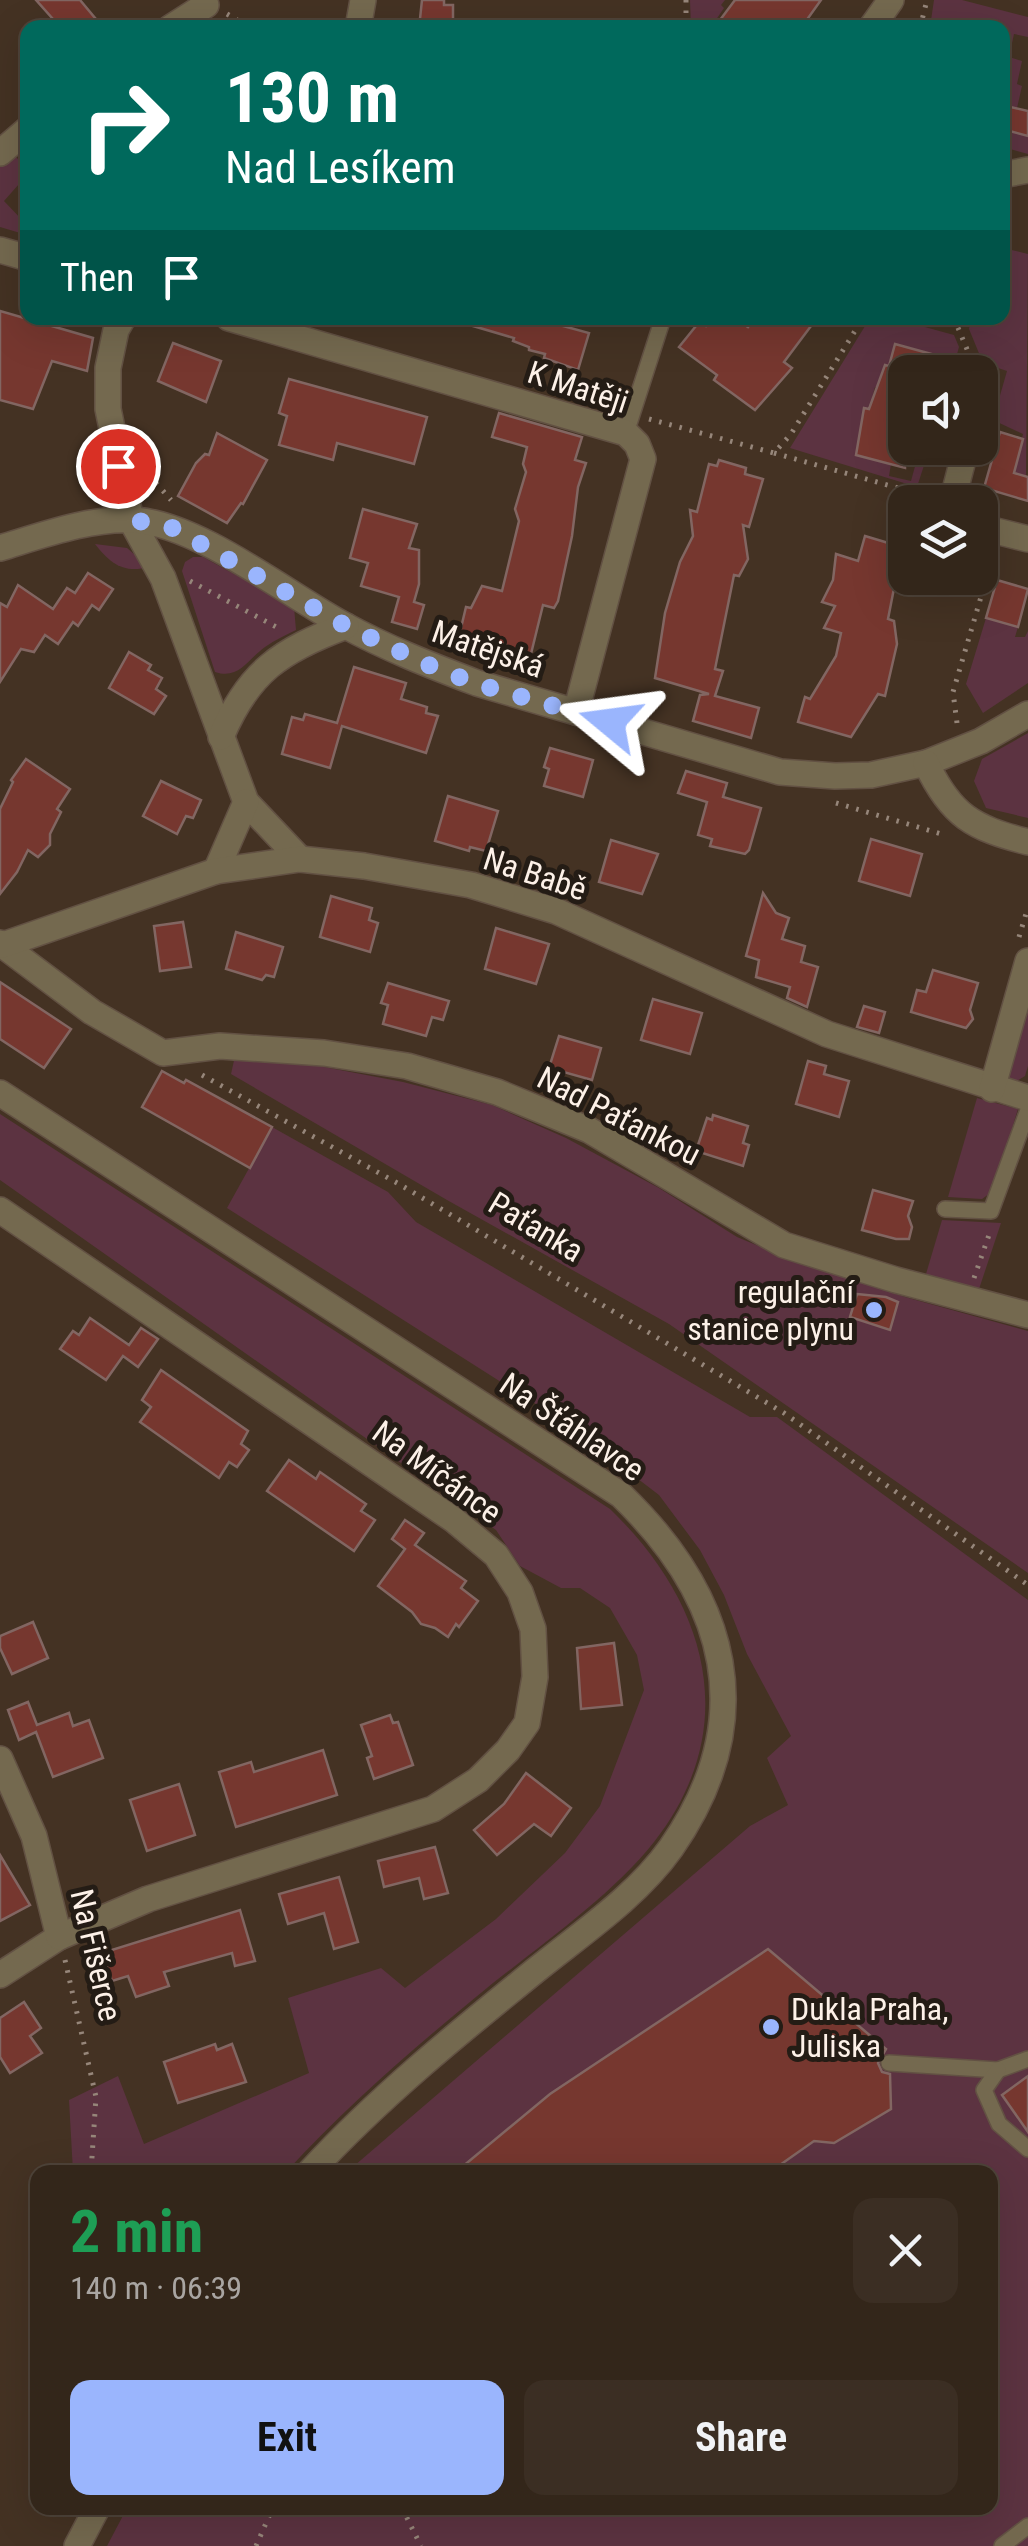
<!DOCTYPE html>
<meta charset="utf-8">
<style>
:root{--surface:#33261a;--page:#3b2e23;--text:#f1f3f6;--muted:#a9a5a2;--line:#4e4339;--accent:#9ab5fd}
body{margin:0;font-family:"Roboto Condensed",sans-serif;background:var(--page);color:var(--text);height:100vh;display:flex;flex-direction:column;font-size:38px;white-space:nowrap}
*{box-sizing:border-box;margin:0}
p{font-size:32px;color:var(--muted)}
.icon{flex:none;width:55px;height:55px;fill:none;stroke:currentColor;stroke-width:2;stroke-linecap:round;stroke-linejoin:round}
.map{position:relative;flex:1;overflow:hidden}
.drawer{position:absolute;left:30px;top:2165px;width:968px;height:350px;display:flex;flex-direction:column;background:var(--surface);border-radius:20px;box-shadow:0 10px 40px #0002,0 0 0 2px var(--line)}
.drawer>*{flex:none}
.banner{position:absolute;left:20px;top:20px;width:990px;height:305px;border-radius:20px;box-shadow:0 10px 40px #0002,0 0 0 2px var(--line);background:#00695c;color:#fff;overflow:hidden}
.buttons{position:absolute;left:888px;top:355px;display:grid;gap:20px}
.buttons a{display:grid;place-items:center;width:110px;height:110px;border-radius:20px;background:var(--surface);box-shadow:0 10px 40px #0002,0 0 0 2px var(--line);font-size:50px}
.pin{position:absolute;display:grid;place-items:center;width:85px;height:85px;color:#fff;margin:-42px;border:5px solid #fff;border-radius:50%;box-shadow:0 2px 10px #0007}
.me{position:absolute;width:110px;margin:-55px;rotate:286deg;stroke-linejoin:round;filter:drop-shadow(0 0 8px #0008)}
.turn{display:flex;align-items:center;gap:35px;height:210px;padding:0 40px;font-size:45px}
.turn .icon{width:130px;height:130px;stroke-width:2.5}
.turn b{display:block;font-size:70px;line-height:85px}
.then{display:flex;align-items:center;height:95px;padding:0 40px;background:#0003;gap:20px;font-size:38px}
.round{display:grid;place-items:center;flex:none;width:105px;height:105px;border-radius:20px;background:var(--page)}
.head{display:flex;align-items:center;justify-content:space-between;height:170px;padding:0 40px}
h1{font-size:60px;font-weight:700;line-height:75px;color:#1e9e55}
.cta{display:flex;gap:20px;margin-top:auto;padding:20px 40px}
.cta a{flex:1;height:115px;border-radius:20px;background:var(--accent);color:#111;font-size:40px;font-weight:700;line-height:115px;text-align:center}
.cta a+a{background:var(--page);color:var(--text)}
.map>svg:first-child{display:block}
.green{fill:#5c3341}
.building{fill:#76372f;stroke:#826662;stroke-width:2.5}
.lines{fill:none;stroke-linecap:round;stroke-linejoin:round}
.service-casing{stroke:#625143;stroke-width:18}
.minor-casing{stroke:#625143;stroke-width:28}
.tertiary-casing{stroke:#625143;stroke-width:28}
.path{stroke:#96867a;stroke-width:5;stroke-dasharray:2.5 8;stroke-linecap:butt}
.service{stroke:#74694f;stroke-width:15}
.minor{stroke:#74694f;stroke-width:25}
.tertiary{stroke:#74694f;stroke-width:25}
.route{stroke:#9ab5fd;stroke-width:18;stroke-dasharray:0 32.4}
.poi-dot{fill:#9ab5fd;stroke:#241c15;stroke-width:4}
.labels{text-anchor:middle;stroke-width:10;stroke-linejoin:round;paint-order:stroke}
.street-label{font-size:32px;fill:#fdf1e8;stroke:#241c15}
.poi-label{font-size:32px;fill:#fdf1e8;stroke:#241c15;text-anchor:end}
</style>
<div class="map">
<svg width="1028" height="2546" viewBox="0 0 1028 2546">
<rect width="100%" height="100%" fill="#443223"/>
<g class="green">
<polygon points="690,0 725,0 721,5 724,8 711,27 691,28"/>
<polygon points="934,0 962,0 1028,17 1028,37 1014,34 1009,57 1022,61 1017,84 1022,86 1017,108 1003,105 1002,28 930,27"/>
<polygon points="1003,129 1028,136 1028,154 1003,147"/>
<polygon points="13,154 27,168 27,192 19,184 4,201 24,222 27,219 27,235 0,227 0,166"/>
<polygon points="1003,248 1028,254 1026,476 1014,472 1023,434 993,420 1007,371 983,363 969,329 971,318 1002,318"/>
<polygon points="870,318 892,318 954,335 959,347 952,372 884,366 879,388 875,387 869,409 864,408 856,455 891,464 889,476 911,481 917,459 906,456 908,448 929,450 917,487 790,448"/>
<path d="M95,544L127,548L149,567C123,574 110,563 95,544Z"/>
<path d="M193,557H203L294,607L296,630C286,635 275,640 265,647C247,660 239,680 215,672L182,571L185,562Z"/>
<polygon points="986,618 1018,627 1015,637 1025,637 1028,631 1028,683 983,713 966,684"/>
<polygon points="1028,733 1028,818 986,808 974,781 982,759"/>
<polygon points="1028,997 1028,1066 1025,1076 1015,1082 1007,1076"/>
<polygon points="235,1056 319,1066 403,1082 492,1105 566,1138 659,1188 737,1237 778,1254 905,1297 1028,1331 1028,1573 669,1324 447,1200 231,1074"/>
<polygon points="977,1098 1018,1109 993,1191 982,1199 948,1197"/>
<path d="M0,1114L610,1509C707,1602 744,1727 654,1842C608,1900 534,1949 476,1997C409,2052 345,2108 286,2172H73L69,2100L118,2076L144,2144L309,2073L288,1998L381,1968L405,1988L496,1919L565,1853L600,1806L644,1690L637,1655L610,1608L580,1588H561L520,1566L496,1530L0,1180Z"/>
<polygon points="272,1127 388,1192 416,1222 750,1417 777,1417 1028,1600 1028,2546 107,2546 127,2508 990,2508 990,2172 347,2172 750,1826 788,1805 767,1758 791,1736 747,1654 724,1595 700,1550 659,1495 561,1420 227,1208"/>
<polygon points="942,1220 1001,1223 979,1289 926,1274"/>
</g>
<g class="building">
<polygon points="36,0 80,0 95,18 85,28 61,28"/>
<polygon points="422,0 444,0 444,5 453,5 453,28 419,28"/>
<polygon points="735,0 821,0 801,28 714,28"/>
<polygon points="1002,105 1028,111 1028,136 1002,129"/>
<polygon points="0,311 93,338 87,371 52,361 33,409 0,400"/>
<polygon points="464,318 557,318 556,324 589,333 578,370 544,358 545,354 529,350 529,347 513,341 514,338 463,323"/>
<polygon points="713,318 734,318 748,327 755,318 817,318 784,362 792,368 755,410 714,380 717,375 679,347 700,321 706,326"/>
<polygon points="173,343 221,361 206,402 158,381"/>
<polygon points="895,344 975,366 974,372 905,372 905,468 856,455 864,408 869,409 885,365 889,366"/>
<polygon points="289,379 427,417 414,464 337,443 333,460 279,445 287,416 279,413"/>
<polygon points="499,413 582,437 575,460 586,463 578,487 572,536 558,601 554,608 543,605 528,666 503,659 506,645 460,632 466,607 471,608 482,586 502,591 519,521 515,509 526,472 523,464 527,447 492,437"/>
<polygon points="1000,432 1023,439 1014,473 1028,477 1028,501 984,488"/>
<polygon points="217,433 267,460 243,504 241,503 227,523 178,496 196,463 205,454 209,455"/>
<polygon points="719,460 746,468 745,474 763,479 749,527 743,525 748,559 739,576 734,575 715,669 723,671 715,696 759,708 751,738 693,721 700,695 709,694 655,678 665,613 680,562 693,536 690,510 697,512 709,464 717,466"/>
<polygon points="363,509 417,524 409,548 419,550 419,584 414,602 424,605 417,629 392,622 399,597 361,586 368,563 350,558"/>
<polygon points="865,536 905,548 905,575 897,573 888,619 894,621 897,644 885,696 878,694 851,737 798,722 805,697 810,699 836,656 841,633 824,628 835,606 822,602 833,580 836,554 858,561"/>
<polygon points="88,573 113,589 99,610 92,605 78,626 73,622 58,644 45,635 34,652 21,649 0,682 0,603 7,607 18,585 53,609 67,588 75,593"/>
<polygon points="997,580 1028,589 1018,627 986,618"/>
<polygon points="129,652 151,665 148,670 162,678 156,689 166,696 154,714 109,688"/>
<polygon points="354,667 406,683 401,699 427,707 426,713 438,716 426,753 342,726 330,768 282,754 292,717 303,720 305,714 337,723"/>
<polygon points="550,748 593,760 583,797 544,786 549,769 544,767"/>
<polygon points="26,759 70,789 57,809 61,812 50,834 50,845 38,857 28,850 17,872 0,894 0,809 13,782 11,780"/>
<polygon points="686,771 727,783 723,797 761,808 749,850 745,854 710,846 712,839 698,835 707,802 678,793"/>
<polygon points="161,781 201,800 193,818 186,816 177,834 143,816"/>
<polygon points="448,796 498,811 486,851 470,847 469,851 435,841"/>
<polygon points="871,839 922,854 910,896 859,881"/>
<polygon points="611,840 658,854 642,894 599,882"/>
<polygon points="763,893 776,913 789,918 782,939 805,946 801,962 818,967 807,1007 787,998 790,987 756,977 759,960 746,956"/>
<polygon points="331,896 372,908 369,920 378,923 370,952 320,937"/>
<polygon points="183,922 191,967 160,971 154,926"/>
<polygon points="496,928 549,944 536,984 485,969"/>
<polygon points="236,932 283,947 274,977 266,975 262,980 226,969"/>
<polygon points="933,970 978,983 970,1010 973,1019 966,1028 911,1012 917,990 926,992"/>
<polygon points="0,982 71,1029 44,1068 0,1039"/>
<polygon points="388,983 449,1001 443,1020 432,1017 426,1036 383,1024 388,1005 381,1003"/>
<polygon points="653,999 702,1013 690,1054 641,1040"/>
<polygon points="864,1006 885,1012 879,1033 857,1027"/>
<polygon points="559,1036 601,1048 592,1080 549,1068"/>
<polygon points="808,1061 826,1066 824,1074 849,1081 839,1117 796,1104"/>
<polygon points="162,1071 184,1083 186,1080 272,1127 250,1168 142,1107"/>
<polygon points="713,1115 748,1126 743,1143 749,1145 743,1166 696,1151 707,1118 712,1120"/>
<polygon points="873,1190 913,1201 908,1216 912,1227 909,1239 896,1239 862,1230"/>
<polygon points="857,1294 886,1297 898,1302 890,1330 850,1317"/>
<polygon points="90,1318 129,1345 141,1328 158,1339 138,1367 123,1356 106,1380 60,1349 73,1331 79,1335"/>
<polygon points="161,1370 248,1431 241,1444 249,1450 237,1467 229,1462 219,1478 140,1422 151,1407 142,1400"/>
<polygon points="289,1460 316,1479 320,1472 366,1504 361,1511 375,1520 354,1551 267,1491"/>
<polygon points="405,1520 424,1533 415,1545 466,1581 461,1588 478,1601 459,1627 456,1624 448,1637 435,1628 421,1624 412,1612 378,1586 405,1549 392,1539"/>
<polygon points="33,1622 48,1658 12,1674 0,1648 0,1636"/>
<polygon points="614,1643 622,1705 581,1709 577,1648"/>
<polygon points="28,1702 37,1725 69,1713 73,1726 89,1720 103,1758 53,1777 36,1732 19,1740 8,1710"/>
<polygon points="390,1715 393,1723 398,1722 413,1765 374,1779 367,1758 372,1756 361,1725"/>
<polygon points="323,1750 337,1795 236,1827 219,1772 251,1762 254,1772"/>
<polygon points="526,1773 571,1808 551,1836 534,1824 497,1855 474,1830 504,1804"/>
<polygon points="179,1784 195,1835 147,1851 130,1800"/>
<polygon points="435,1847 448,1893 424,1899 419,1878 384,1887 378,1861"/>
<polygon points="0,1855 30,1905 0,1921"/>
<polygon points="339,1877 358,1942 334,1949 324,1913 288,1924 279,1894"/>
<polygon points="240,1910 255,1961 235,1966 232,1953 164,1972 169,1986 136,1997 128,1976 112,1981 102,1953"/>
<polygon points="768,1949 886,2049 878,2063 882,2072 890,2074 891,2109 834,2143 814,2141 770,2172 456,2172 550,2094"/>
<polygon points="24,2002 41,2028 30,2036 42,2053 10,2073 0,2057 0,2018"/>
<polygon points="215,2044 217,2050 232,2044 246,2082 178,2103 164,2062"/>
<polygon points="1028,2076 1028,2132 1002,2095"/>
</g>
<g class="lines">
<defs>
<g id="service">
<polyline points="626,433 663,318"/>
<polyline points="904,537 905,537"/>
<polyline points="945,1209 991,1211 1028,1110"/>
<polyline points="889,2063 998,2070 1028,2059"/>
<polyline points="998,2070 984,2090 999,2124 1028,2149"/>
<polyline points="1002,2546 1028,2526"/>
</g>
<g id="minor">
<polyline points="170,28 206,5"/>
<polyline points="358,28 363,0"/>
<polyline points="871,28 891,0"/>
<polyline points="0,153 28,129"/>
<polyline points="1002,175 1028,170"/>
<polyline points="0,250 28,258"/>
<polyline points="123,318 116,330 108,368 108,409 131,520 163,578 246,802 300,859"/>
<polyline points="229,318 626,433 637,444 643,459 576,712"/>
<polyline points="980,394 982,387"/>
<polyline points="952,502 966,448"/>
<polyline points="980,527 1028,539"/>
<path d="M0,548C40,536 92,517 134,520C199,524 285,593 344,625C386,648 432,666 477,683L780,772L835,776L871,775L926,763L981,741L1028,714"/>
<path d="M221,737C248,672 281,650 346,626"/>
<path d="M926,763C951,816 973,828 1028,842"/>
<polyline points="216,871 246,802"/>
<polyline points="0,943 92,1012 163,1053 220,1046 324,1053 407,1066 497,1092 589,1130 784,1245 896,1280 1028,1315"/>
<polyline points="3,945 216,871 300,859 364,866 471,885 556,911 827,1034 1028,1098"/>
<polyline points="992,1089 1028,961"/>
<polyline points="0,1210 454,1520 496,1555 520,1592 533,1629 535,1677 527,1723 508,1750 478,1780 433,1809 148,1899 59,1937 0,1975"/>
<polyline points="0,1759 34,1836 59,1937"/>
</g>
<g id="tertiary">
<path d="M0,1093L621,1495C728,1598 761,1719 671,1848C637,1896 582,1933 536,1970C457,2034 378,2098 310,2172"/>
<polyline points="77,2546 97,2508"/>
</g>
</defs>
<use href="#service" class="service-casing"/>
<use href="#minor" class="minor-casing"/>
<use href="#tertiary" class="tertiary-casing"/>
<g class="path">
<polyline points="686,0 686,28"/>
<polyline points="227,14 251,28"/>
<polyline points="920,28 927,0"/>
<polyline points="190,318 206,322"/>
<polyline points="958,318 956,323 974,366"/>
<polyline points="649,419 774,453 791,434 863,318"/>
<polyline points="774,453 930,497"/>
<polyline points="149,475 171,500"/>
<polyline points="190,581 282,630"/>
<polyline points="957,723 953,692 993,556"/>
<polyline points="836,803 945,835"/>
<polyline points="1019,937 1028,907"/>
<polyline points="202,1075 399,1184 784,1413 1028,1585"/>
<polyline points="974,1278 990,1232"/>
<polyline points="65,1960 96,2097 91,2172"/>
<polyline points="402,2508 421,2546"/>
<polyline points="256,2546 270,2514 278,2508"/>
</g>
<use href="#service" class="service"/>
<use href="#minor" class="minor"/>
<use href="#tertiary" class="tertiary"/>
</g>
<g class="lines">
<polyline class="route" points="118,466 132,520 169,526 346,626 433,667 477,684 610,722"/>
</g>
<g class="poi-dot">
<circle cx="874" cy="1310" r="10"/>
<circle cx="771" cy="2027" r="10"/>
</g>
<g class="labels">
<g class="street-label">
<text transform="translate(578 387) rotate(18)" y="11">K Matěji</text>
<text transform="translate(488 649) rotate(19)" y="11">Matějská</text>
<text transform="translate(535 874) rotate(18)" y="11">Na Babě</text>
<text transform="translate(619 1116) rotate(27)" y="11">Nad Paťankou</text>
<text transform="translate(536 1227) rotate(31)" y="11">Paťanka</text>
<text transform="translate(572 1427) rotate(34)" y="11">Na Šťáhlavce</text>
<text transform="translate(437 1472) rotate(36)" y="11">Na Míčánce</text>
<text transform="translate(96 1955) rotate(77)" y="11">Na Fišerce</text>
</g>
<g class="poi-label">
<text x="854" y="1303">regulační<tspan x="854" dy="37">stanice plynu</tspan></text>
<text x="791" y="2020" text-anchor="start">Dukla Praha,<tspan x="791" dy="37">Juliska</tspan></text>
</g>
</g>
</svg>
<div class="buttons">
<a><svg class="icon" aria-label="sound" viewBox="0 0 24 24"><path d="M4 9h4l5-4v14l-5-4H4zM17 9q2 3 0 6"/></svg></a>
<a><svg class="icon" aria-label="layers" viewBox="0 0 24 24"><path d="M12 4l9 5-9 5-9-5zM3 14l9 5 9-5"/></svg></a>
</div>
<div class="pin" style="left:118px;top:466px;background:#d93025"><svg class="icon" aria-label="arrive" viewBox="0 0 24 24"><path d="M6 21V4h12l-3 4 3 4H6"/></svg></div>
<svg class="me" style="left:610px;top:722px" viewBox="-20 -20 40 40"><path d="M0-17L14 15 0 8-14 15z" fill="#9ab5fd" stroke="#fff" stroke-width="4"/></svg>
<div class="banner">
<div class="turn"><svg class="icon" aria-label="right" viewBox="0 0 24 24"><path d="M7 20v-9h11M14 6l5 5-5 5"/></svg><div><b>130 m</b>Nad Lesíkem</div></div>
<div class="then">Then<svg class="icon" aria-label="arrive" viewBox="0 0 24 24"><path d="M6 21V4h12l-3 4 3 4H6"/></svg></div>
</div>
<section class="drawer">
<div class="head"><div><h1>2 min</h1><p>140 m · 06:39</p></div><a class="round"><svg class="icon" aria-label="close" viewBox="0 0 24 24"><path d="M6 6l12 12M18 6L6 18"/></svg></a></div>
<div class="cta"><a>Exit</a><a>Share</a></div>
</section>
</div>
